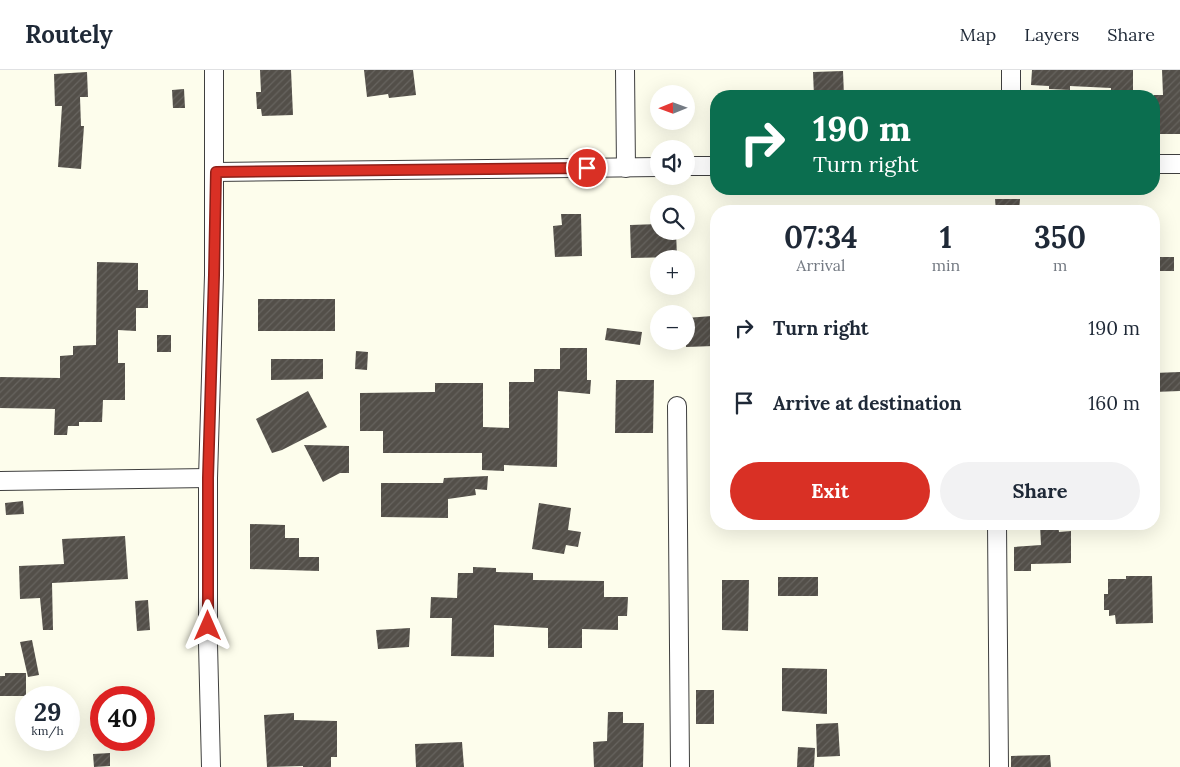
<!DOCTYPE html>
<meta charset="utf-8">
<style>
:root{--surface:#fff;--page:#f2f2f3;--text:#1f2937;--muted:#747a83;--line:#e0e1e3;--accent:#d93025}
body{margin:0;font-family:Lora,serif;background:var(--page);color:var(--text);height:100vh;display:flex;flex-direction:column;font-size:19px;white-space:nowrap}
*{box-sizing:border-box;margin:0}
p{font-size:16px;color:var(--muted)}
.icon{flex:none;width:28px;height:28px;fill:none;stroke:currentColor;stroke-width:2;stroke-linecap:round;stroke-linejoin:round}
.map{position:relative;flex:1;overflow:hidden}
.details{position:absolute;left:710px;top:135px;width:450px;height:325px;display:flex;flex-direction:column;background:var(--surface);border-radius:20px;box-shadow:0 5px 20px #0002}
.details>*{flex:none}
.hud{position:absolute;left:710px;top:20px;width:450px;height:105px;border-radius:20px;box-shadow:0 5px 20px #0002;background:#0b6e4f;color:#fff;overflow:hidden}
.needle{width:32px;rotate:269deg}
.fabs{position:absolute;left:650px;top:15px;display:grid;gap:10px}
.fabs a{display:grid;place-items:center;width:45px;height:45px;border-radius:50%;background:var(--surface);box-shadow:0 5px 20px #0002;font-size:25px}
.speed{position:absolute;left:15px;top:616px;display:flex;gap:10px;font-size:25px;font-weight:700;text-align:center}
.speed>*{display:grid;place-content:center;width:65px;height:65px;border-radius:50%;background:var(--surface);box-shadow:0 5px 20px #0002;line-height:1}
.speed small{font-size:12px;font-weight:400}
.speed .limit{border:8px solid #d22;background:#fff;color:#111}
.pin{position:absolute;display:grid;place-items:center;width:42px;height:42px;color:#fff;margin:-21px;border:2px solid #fff;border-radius:50%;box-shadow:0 1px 5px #0007}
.me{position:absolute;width:55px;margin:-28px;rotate:0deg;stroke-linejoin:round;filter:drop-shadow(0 0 4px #0008)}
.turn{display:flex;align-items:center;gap:18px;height:105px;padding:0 20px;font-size:22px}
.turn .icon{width:65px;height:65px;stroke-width:2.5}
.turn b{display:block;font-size:35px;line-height:42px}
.eta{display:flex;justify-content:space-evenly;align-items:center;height:85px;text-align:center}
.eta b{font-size:30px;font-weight:700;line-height:35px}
.cta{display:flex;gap:10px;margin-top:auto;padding:10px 20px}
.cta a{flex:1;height:58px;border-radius:30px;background:var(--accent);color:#fff;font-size:20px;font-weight:700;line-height:58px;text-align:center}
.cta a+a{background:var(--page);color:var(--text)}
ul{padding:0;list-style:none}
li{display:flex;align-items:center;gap:15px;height:75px;padding:0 20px}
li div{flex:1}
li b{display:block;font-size:19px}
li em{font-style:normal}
header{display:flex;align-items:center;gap:30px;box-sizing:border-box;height:70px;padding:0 25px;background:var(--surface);border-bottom:1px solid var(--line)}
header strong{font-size:24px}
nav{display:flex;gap:28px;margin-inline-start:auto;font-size:18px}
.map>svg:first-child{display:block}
.building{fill:url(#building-hatch)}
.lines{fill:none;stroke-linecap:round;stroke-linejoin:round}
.minor-casing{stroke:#3f3f3f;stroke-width:20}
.minor{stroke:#fff;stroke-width:18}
.route-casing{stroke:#8d1f18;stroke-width:12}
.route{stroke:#d93025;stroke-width:9}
</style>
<header>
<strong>Routely</strong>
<nav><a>Map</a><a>Layers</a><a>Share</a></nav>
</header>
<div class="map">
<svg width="1180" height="697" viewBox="0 0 1180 697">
<defs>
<pattern id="building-hatch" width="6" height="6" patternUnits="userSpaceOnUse" patternTransform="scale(1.25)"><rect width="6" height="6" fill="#534f49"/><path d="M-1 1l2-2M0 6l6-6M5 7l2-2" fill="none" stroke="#67645f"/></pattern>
</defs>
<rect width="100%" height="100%" fill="#fdfdec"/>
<g class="building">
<polygon points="260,0 291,0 293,45 262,46 261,39 257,39 256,22 261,22"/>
<polygon points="364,0 413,0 416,25 389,28 388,24 367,27"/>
<polygon points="1032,0 1133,0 1133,26 1111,26 1111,18 1070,16 1070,20 1049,19 1049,16 1031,15"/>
<polygon points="1162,0 1180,0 1180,64 1154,64 1154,25 1163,25"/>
<polygon points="843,1 844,26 814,26 813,2"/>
<polygon points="87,2 88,27 80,27 81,56 84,56 81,99 58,97 62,36 55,36 54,4"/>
<polygon points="184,19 185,38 173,38 172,20"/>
<polygon points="995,129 1020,129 1019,141 996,141"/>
<polygon points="561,144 581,144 582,186 555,187 553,156 562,155"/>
<polygon points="659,154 659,161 676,161 677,187 631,188 630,155"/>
<rect x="1154" y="187" width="20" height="14"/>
<polygon points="97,192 138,193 138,220 148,220 148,238 136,238 136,261 118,260 118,293 125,293 125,330 103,330 102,352 79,352 79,356 68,356 67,365 54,365 55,339 0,338 0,307 60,308 60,286 73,285 73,276 96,275"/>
<rect x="258" y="229" width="77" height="32"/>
<polygon points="712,246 714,276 686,277 686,248"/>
<polygon points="607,258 642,262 640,275 605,270"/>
<rect x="157" y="265" width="14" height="17"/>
<polygon points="560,278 587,278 587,310 591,310 590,324 558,321 557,397 504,395 504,401 482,400 482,383 383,383 383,361 360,361 360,323 435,322 435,313 483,313 483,357 509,358 509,312 534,312 534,299 560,299"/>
<polygon points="356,281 368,282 367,300 355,299"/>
<polygon points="271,289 323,289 323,309 271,310"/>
<polygon points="1180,302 1180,321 1154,322 1154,303"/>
<polygon points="616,310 654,310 653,363 615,363"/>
<polygon points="308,321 327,357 282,380 272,383 256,349"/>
<polygon points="304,375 349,376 349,403 340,403 323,412"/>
<polygon points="488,406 487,420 475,419 476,425 448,429 448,448 381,447 381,413 443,413 444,408"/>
<polygon points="23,431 24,444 6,445 5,433"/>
<polygon points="539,433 571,438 568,460 581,462 578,477 566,475 564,484 532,479"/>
<polygon points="250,454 285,455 285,468 299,468 299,487 319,487 319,501 250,499"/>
<polygon points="1040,455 1058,455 1059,462 1071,461 1071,493 1031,494 1031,501 1014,501 1014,477 1041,475"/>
<polygon points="125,466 128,509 52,513 53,560 43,560 40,528 20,529 19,496 64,494 62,469"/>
<polygon points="473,497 496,498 496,502 533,503 533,510 604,511 604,527 628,527 627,546 618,546 618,560 582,559 582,578 548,578 548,558 494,555 494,587 451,586 452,548 430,548 431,527 457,528 458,503 473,503"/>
<polygon points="1126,506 1152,506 1153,553 1116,554 1115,545 1109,546 1109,540 1104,540 1104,524 1108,524 1108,509 1126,509"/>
<rect x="778" y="507" width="40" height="19"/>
<polygon points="722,510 749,510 748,561 722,560"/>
<polygon points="148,530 150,560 137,561 135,531"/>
<polygon points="410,558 409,577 378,579 376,560"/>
<polygon points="32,570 39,605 28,607 20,572"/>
<polygon points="782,598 827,599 827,644 782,641"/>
<polygon points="5,603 26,603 26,626 0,626 0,606 5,606"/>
<rect x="696" y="620" width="18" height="34"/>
<polygon points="608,642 623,642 623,653 644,653 643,697 594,697 593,672 607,671"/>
<polygon points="294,643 294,650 337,651 337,687 331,687 331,697 303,697 303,696 267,697 264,645"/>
<polygon points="838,653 840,686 817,687 816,654"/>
<polygon points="462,672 464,697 416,697 415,674"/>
<polygon points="798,677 815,678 814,697 797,697"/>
<polygon points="110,683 110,696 94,697 93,684"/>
<polygon points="1050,685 1051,697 1011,697 1011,686"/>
</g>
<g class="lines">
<defs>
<g id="minor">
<polyline points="625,0 626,98"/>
<polyline points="1011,0 1011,26"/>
<polyline points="1154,94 1180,94"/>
<polyline points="686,96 716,96"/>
<polyline points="216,102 659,97"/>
<polyline points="677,336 680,697"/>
<polyline points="0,411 208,408"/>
<polyline points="997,454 999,697"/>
<polyline points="211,697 208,574 208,408 214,205 214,0"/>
</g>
</defs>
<use href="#minor" class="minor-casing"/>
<use href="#minor" class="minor"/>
</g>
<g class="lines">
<defs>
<polyline id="route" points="208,556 208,408 214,205 216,102 587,98"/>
</defs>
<use href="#route" class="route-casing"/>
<use href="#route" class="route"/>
</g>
</svg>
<div class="fabs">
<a><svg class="needle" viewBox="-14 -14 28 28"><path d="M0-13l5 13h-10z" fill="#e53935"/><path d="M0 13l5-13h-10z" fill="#747a83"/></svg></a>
<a><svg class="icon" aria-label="sound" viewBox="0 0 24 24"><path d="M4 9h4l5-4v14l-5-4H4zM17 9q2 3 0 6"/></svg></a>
<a><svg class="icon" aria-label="search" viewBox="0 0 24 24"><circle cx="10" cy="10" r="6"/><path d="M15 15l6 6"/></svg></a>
<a>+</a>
<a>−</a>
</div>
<div class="speed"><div>29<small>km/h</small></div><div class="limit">40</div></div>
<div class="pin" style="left:587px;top:98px;background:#d93025"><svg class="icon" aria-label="arrive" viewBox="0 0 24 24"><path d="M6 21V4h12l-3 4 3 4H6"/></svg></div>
<svg class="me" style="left:208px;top:556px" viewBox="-20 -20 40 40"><path d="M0-17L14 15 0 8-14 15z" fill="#d93025" stroke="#fff" stroke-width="4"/></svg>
<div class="hud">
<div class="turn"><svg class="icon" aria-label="right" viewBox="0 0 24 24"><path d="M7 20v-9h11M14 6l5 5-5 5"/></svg><div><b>190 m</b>Turn right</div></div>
</div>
<section class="details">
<div class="eta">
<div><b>07:34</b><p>Arrival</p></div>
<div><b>1</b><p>min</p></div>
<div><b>350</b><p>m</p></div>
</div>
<ul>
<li><svg class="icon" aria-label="right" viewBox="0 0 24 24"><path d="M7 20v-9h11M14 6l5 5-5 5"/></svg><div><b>Turn right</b></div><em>190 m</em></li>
<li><svg class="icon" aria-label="arrive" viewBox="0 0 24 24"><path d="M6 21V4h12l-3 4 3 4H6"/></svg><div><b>Arrive at destination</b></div><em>160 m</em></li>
</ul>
<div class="cta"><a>Exit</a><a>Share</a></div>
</section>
</div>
